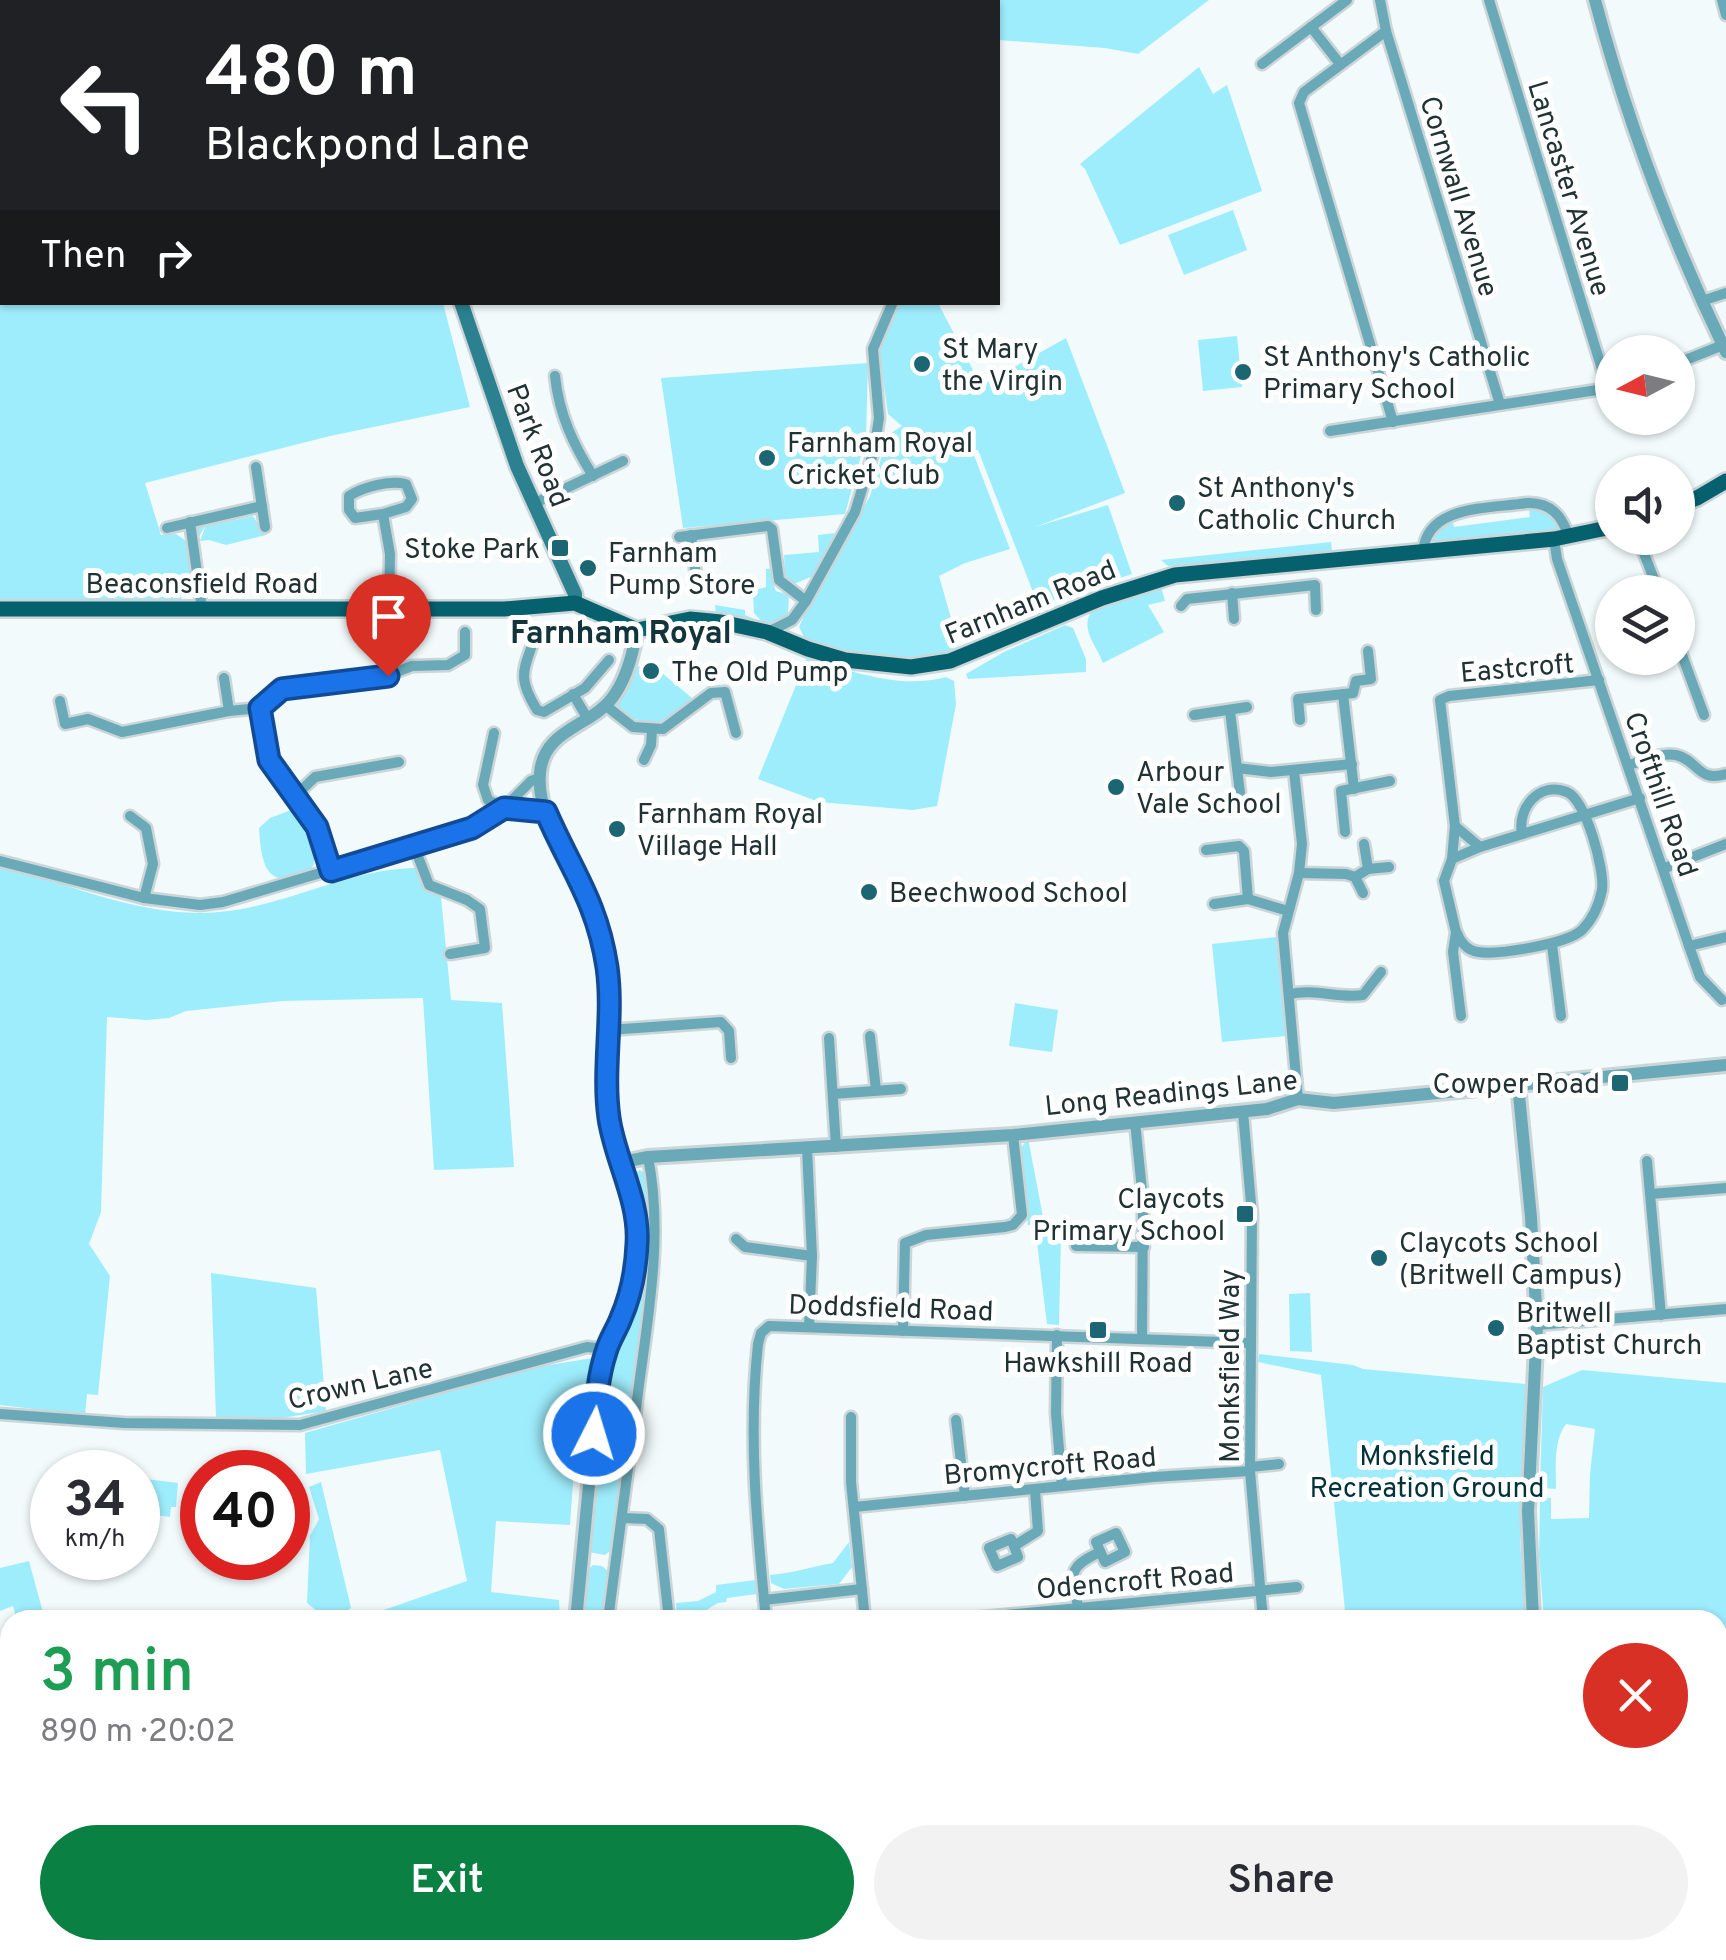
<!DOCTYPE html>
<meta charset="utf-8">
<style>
:root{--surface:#fff;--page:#f2f2f3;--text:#2b2b33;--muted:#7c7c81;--accent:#0b8043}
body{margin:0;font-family:Overpass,sans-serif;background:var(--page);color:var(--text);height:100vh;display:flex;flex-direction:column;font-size:38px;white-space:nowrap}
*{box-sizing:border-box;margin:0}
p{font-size:32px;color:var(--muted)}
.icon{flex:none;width:55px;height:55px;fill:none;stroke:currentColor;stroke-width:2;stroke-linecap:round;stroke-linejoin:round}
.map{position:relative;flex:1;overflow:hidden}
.sheet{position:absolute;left:0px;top:1610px;width:1728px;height:350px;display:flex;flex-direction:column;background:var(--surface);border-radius:30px 30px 0 0;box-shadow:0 2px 8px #0004}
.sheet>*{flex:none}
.guide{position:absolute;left:0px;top:0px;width:1000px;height:305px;box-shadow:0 2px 8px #0004;background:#202124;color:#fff;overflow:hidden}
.needle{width:65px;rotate:263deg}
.tools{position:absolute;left:1595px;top:335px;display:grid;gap:20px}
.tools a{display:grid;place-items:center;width:100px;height:100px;border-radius:50%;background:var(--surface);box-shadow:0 2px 8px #0004;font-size:50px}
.speed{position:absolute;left:30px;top:1450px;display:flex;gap:20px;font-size:50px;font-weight:700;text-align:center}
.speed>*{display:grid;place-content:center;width:130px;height:130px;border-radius:50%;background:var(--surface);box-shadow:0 2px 8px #0004;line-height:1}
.speed small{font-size:25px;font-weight:400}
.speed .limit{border:15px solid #d22;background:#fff;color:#111}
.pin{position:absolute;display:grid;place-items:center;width:85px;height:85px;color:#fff;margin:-102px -42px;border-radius:50% 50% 50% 0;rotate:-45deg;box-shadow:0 0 10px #0007}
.pin .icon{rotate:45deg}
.me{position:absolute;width:110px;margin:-55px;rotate:5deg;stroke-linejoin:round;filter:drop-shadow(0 0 8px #0008)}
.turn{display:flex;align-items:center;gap:35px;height:210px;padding:0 40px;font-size:45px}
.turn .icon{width:130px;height:130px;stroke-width:2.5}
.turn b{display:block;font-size:70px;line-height:85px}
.then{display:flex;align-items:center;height:95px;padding:0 40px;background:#0003;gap:20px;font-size:38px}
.round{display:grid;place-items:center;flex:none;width:105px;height:105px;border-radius:52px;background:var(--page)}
.head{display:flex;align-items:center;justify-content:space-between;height:170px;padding:0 40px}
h1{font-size:60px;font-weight:600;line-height:75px;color:#1e9e55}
.action{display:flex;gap:20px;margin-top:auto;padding:20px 40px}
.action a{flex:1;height:115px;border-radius:60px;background:var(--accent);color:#fff;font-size:40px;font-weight:600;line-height:115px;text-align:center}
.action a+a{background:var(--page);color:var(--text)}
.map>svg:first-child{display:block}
.green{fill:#9eedfd}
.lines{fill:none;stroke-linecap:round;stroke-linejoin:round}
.minor-casing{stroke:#ccd6d8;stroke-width:15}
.tertiary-casing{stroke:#ccd6d8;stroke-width:18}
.secondary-casing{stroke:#ccd6d8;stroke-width:19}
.primary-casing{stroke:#ccd6d8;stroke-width:20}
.minor{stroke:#6aaab8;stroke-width:10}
.tertiary{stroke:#6aaab8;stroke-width:12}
.secondary{stroke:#2b8190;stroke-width:14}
.primary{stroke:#06616f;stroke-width:15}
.route-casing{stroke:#114b97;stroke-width:25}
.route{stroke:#1a73e8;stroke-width:18}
.poi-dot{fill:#1c6573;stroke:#fff;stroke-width:4}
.labels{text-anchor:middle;stroke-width:10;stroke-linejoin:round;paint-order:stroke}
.street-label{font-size:28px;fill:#213235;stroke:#fff}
.poi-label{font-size:28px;fill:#213235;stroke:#fff;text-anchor:start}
.park-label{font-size:28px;fill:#03323a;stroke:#fff}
.quarter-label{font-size:32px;font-weight:bold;fill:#13343b;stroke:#fff}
</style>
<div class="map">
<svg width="1726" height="1960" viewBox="0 0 1726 1960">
<rect width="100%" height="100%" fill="#f2fafc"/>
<g class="green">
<polygon points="0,0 90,2 2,2 2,302 443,303 470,407 330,436 145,483 161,535 176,534 186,541 193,587 181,596 183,603 0,603"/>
<polygon points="475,0 1209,0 1138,54 1105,48 998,40 998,2"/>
<polygon points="1199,67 1213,94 1227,85 1262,191 1120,245 1085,169 1080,164"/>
<polygon points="1233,210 1247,250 1184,275 1168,235"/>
<path d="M901,303H938L974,372L975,389L1066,338L1125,493L1035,527L1108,505L1132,574L1038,605L978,450H972L1010,549L965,563L939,576L959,646C910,674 855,659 805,639L799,627L814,594L870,496L888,435L902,426L888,414L879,351L883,333Z"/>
<polygon points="1237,336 1242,387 1203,391 1198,340"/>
<polygon points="868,363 866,437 845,514 683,528 661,378"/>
<polygon points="1538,508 1555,519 1558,529 1431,543 1433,531 1452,518 1454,527 1530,517 1529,509"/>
<polygon points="253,516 258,524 263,524 266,535 226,545 209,540 200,541 206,525 195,543 197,528"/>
<polygon points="835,533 813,576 794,584 785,575 784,555 819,552 818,535"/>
<polygon points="1331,542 1332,551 1168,566 1161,560"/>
<path d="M774,568L772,581L776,591L789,595L788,614C766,632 742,617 716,613L715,605L745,610V615L762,622L754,613L753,591L766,587V569Z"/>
<path d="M1161,587L1165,601L1148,605L1164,632L1103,663C1097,646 1079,628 1092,611Z"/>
<polygon points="1065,625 1073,628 1086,659 1086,672 968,679 966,674 1004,652"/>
<path d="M807,658C851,671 900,690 946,677L954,681L956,704L937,806L913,810L819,802L758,779Z"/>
<path d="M659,664L657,669L692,698C666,724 658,728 623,715L615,701L634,667Z"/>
<path d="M294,809C308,830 323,847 311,871C302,873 288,880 279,878C261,874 260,843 259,828L270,818Z"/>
<path d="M0,866H10C79,889 154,921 228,911C292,903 350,869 415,868L424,888L441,897L451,1000L502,1003L514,1167L434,1170L423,998L282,1001L186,1011L169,1018L146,1020L107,1017L101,1212L89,1244L110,1276L98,1395L87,1394L85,1415L0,1405Z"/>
<polygon points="1276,937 1286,1036 1222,1042 1212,944"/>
<polygon points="1015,1003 1058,1010 1052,1052 1009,1046"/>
<polygon points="1028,1138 1046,1233 1061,1235 1059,1325 1047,1324 1035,1226 1028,1225 1019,1151"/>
<polygon points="640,1170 646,1174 650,1267 613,1549 605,1555 588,1552 606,1371 632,1305 641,1266 642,1251 631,1175"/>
<polygon points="211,1273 316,1288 326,1411 263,1421 216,1418"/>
<polygon points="1310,1293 1312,1352 1290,1351 1289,1294"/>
<polygon points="1259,1354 1353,1365 1363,1369 1527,1384 1520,1541 1526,1620 1346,1620 1321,1375 1258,1362"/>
<polygon points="593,1358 578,1412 570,1525 496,1521 491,1592 559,1600 560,1620 355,1620 467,1581 440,1450 306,1474 305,1433 536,1367"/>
<path d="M1582,1370L1726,1383V1960H1722L1718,1928V1620H1544L1539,1556L1540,1497L1551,1498V1519L1589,1518L1590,1474L1595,1429L1566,1424C1553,1441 1556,1468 1556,1489L1540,1488L1543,1387Z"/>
<polygon points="138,1478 178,1483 176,1507 171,1507 170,1517 138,1513"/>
<polygon points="321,1482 351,1608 334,1620 328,1620 307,1603 310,1536 319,1519 309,1487"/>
<path d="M849,1542L852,1567L839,1584L784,1589L771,1583L770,1575C793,1573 811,1567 833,1563Z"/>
<polygon points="29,1561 45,1620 17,1620 13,1606 0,1611 0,1568"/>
<polygon points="593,1565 602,1566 608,1571 604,1620 579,1620 586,1571"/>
<polygon points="756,1580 757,1594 727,1598 726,1602 718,1603 698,1615 677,1617 676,1603 698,1601 716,1592 716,1585"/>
<polygon points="10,1799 10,1950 244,1950 245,1960 0,1960 0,1804"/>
<polygon points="272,1950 490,1950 493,1960 276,1960"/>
<polygon points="1391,1950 1533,1950 1534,1960 1375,1960 1374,1955 1391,1953"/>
</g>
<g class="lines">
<defs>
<g id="minor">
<polyline points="106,0 112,2"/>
<polyline points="1380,0 1386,31 1500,404"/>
<polyline points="1489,0 1608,389"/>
<polyline points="1722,0 1726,15"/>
<polyline points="345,2 365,0"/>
<polyline points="1311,27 1340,64"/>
<polyline points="1386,31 1304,92 1299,103 1393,422"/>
<polyline points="1262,64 1347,0"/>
<polyline points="1702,301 1726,293"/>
<polyline points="1678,363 1723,345"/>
<path d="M555,376C559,414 573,444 593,476"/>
<polyline points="1330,431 1610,388"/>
<polyline points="256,467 265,527"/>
<polyline points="533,504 623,461"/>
<path d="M383,514L406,507L412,499L406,484C389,480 363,487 349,496V510L355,518L383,514L390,554L389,609"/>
<polyline points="190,522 202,609"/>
<polyline points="167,528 262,506"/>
<polyline points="691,535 696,576"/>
<polyline points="679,537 768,526 772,529 779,580 806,601"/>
<polyline points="1638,538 1659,592"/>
<polyline points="1554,539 1557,559 1689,946 1700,977 1722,1000"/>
<path d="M1423,552C1427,504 1490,509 1527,503C1551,502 1562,516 1569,537"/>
<polyline points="1232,593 1234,619"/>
<polyline points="1181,606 1187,599 1315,585 1316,610"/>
<path d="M537,631C525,669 515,674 537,710L544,712L585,688L609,660"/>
<polyline points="768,632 792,620 806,601 855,512 874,450 879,418 873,349 893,302"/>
<polyline points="1678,644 1704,715"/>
<polyline points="224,678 229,711 260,708"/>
<polyline points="573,694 586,716"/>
<polyline points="1343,694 1354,789"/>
<polyline points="60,701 65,724 88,719 122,732 229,711"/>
<polyline points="605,705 633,727 663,729 711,693 725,692 736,733"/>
<polyline points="1230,711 1240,793"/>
<polyline points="1194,715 1247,707"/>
<polyline points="1300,720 1298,699 1353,693 1356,681 1371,679 1368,651"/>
<polyline points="494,733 483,785 488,800 504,808 546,813"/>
<polyline points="644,760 651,745 652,730"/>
<path d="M1629,765C1643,761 1661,752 1676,755C1698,760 1698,783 1726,774"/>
<polyline points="1237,768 1271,772 1352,764"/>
<polyline points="1294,771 1302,844 1299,873 1283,933 1298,1099"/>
<polyline points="295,796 315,777 399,762"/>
<polyline points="130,816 146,828 153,864 144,898"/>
<polyline points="1455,826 1480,847"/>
<polyline points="1345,832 1341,791 1390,781"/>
<polyline points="414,846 429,885 467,900 480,909 485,948 450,954"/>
<polyline points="1206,850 1239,846 1244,851 1248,899"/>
<polyline points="1452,859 1480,847 1640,798"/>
<polyline points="0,861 144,898 200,905 223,902 471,828 504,808 531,781 539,778"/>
<polyline points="1665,868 1726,844"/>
<polyline points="1368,869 1389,867"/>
<polyline points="331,871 317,827 280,779 269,759 260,708 282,689 381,678 412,666 448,665 465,655 465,632"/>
<polyline points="1299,873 1346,874 1355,877 1363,893"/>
<polyline points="1355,877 1368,869 1364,844"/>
<polyline points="1214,904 1248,899 1288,911"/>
<path d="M1457,933C1460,942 1468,951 1478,952C1499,955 1567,944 1582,930C1593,919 1599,905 1602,890C1605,870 1586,800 1567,792C1539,781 1517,808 1522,834"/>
<polyline points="1552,945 1561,1016"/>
<polyline points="1689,946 1726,937"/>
<path d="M1290,994C1315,988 1338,999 1363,995L1381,972"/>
<polyline points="1461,1016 1453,952 1456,932 1444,881 1452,859 1455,826 1440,700 1449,696 1599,680"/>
<polyline points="609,1030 721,1022 729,1031 731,1058"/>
<polyline points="870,1036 876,1090"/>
<polyline points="829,1038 836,1147"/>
<polyline points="833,1094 901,1089"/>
<polyline points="1243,1112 1252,1215 1250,1471 1263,1620"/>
<polyline points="1135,1122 1143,1200 1142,1339"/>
<polyline points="807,1148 812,1256 809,1327"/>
<polyline points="1647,1161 1661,1315"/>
<polyline points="1651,1194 1726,1188"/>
<polyline points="736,1239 745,1247 812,1256"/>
<polyline points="1076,1246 1144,1247"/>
<polyline points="1537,1325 1726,1309"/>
<polyline points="903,1331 905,1243 926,1235 1005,1227 1013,1225 1022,1215 1013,1135"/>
<polyline points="1057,1335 1056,1413 1062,1486"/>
<polyline points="0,1414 124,1423 300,1425 587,1347 606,1349"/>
<polyline points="851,1417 851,1482 865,1620"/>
<polyline points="956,1420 965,1496"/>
<polyline points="1250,1467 1279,1464"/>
<polyline points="854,1507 1154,1477 1250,1471"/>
<polyline points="622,1518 647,1519 659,1529 669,1620"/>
<polygon points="1116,1533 1125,1552 1105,1562 1096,1542"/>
<polyline points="1014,1546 1011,1539 989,1548 997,1566 1018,1557 1014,1546 1038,1531 1035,1490"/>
<polyline points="764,1600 862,1589"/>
<path d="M1078,1606C1071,1572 1068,1567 1100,1552"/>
<path d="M608,1620C618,1542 629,1464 639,1385C649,1311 663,1232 648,1157"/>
<path d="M766,1620C757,1527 748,1437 758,1344L761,1333L769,1326L1250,1343"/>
<polyline points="953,1620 1297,1587"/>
<polyline points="622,1950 625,1960"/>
<polyline points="1068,1950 1069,1960 1076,1959"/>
<polyline points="1196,1950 1197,1960"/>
<polyline points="1307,1950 1308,1960"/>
<polyline points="1712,1950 1713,1960"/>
<polyline points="1097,1957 1105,1956 1104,1950"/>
<polyline points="803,1960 880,1950"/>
</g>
<g id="tertiary">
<path d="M1595,0C1627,121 1672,240 1726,352"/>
<polyline points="1518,1085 1531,1217 1537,1325 1528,1511 1533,1620"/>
<polyline points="622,1166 628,1161 648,1157 1013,1135 1267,1109 1298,1099 1334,1103 1726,1065"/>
<path d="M576,1620L599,1381C610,1334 635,1292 637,1243C639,1199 614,1159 609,1117C600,1051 616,986 598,920C584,872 535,825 540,773C544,727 594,727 615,694C628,675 633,651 637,630"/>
<polyline points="581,1950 585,1960"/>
<polyline points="1566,1950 1567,1960"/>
</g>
<g id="secondary">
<polyline points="372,0 374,2"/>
<polyline points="461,302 517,466 575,594 575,603"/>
</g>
<g id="primary">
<polyline points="1678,505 1697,498 1726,481"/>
<polyline points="0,609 504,609 575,603 637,630 690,619 721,622 767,632 808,649 845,660 911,667 950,661 1102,598 1175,575 1554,539 1612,527"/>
</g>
</defs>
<use href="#minor" class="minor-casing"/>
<use href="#tertiary" class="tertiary-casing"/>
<use href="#secondary" class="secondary-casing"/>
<use href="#primary" class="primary-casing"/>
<use href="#minor" class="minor"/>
<use href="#tertiary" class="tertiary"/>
<use href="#secondary" class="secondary"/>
<use href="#primary" class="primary"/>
</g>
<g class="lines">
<defs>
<path id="route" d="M388,676L282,689L260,708L269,760L317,827L331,871L472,828L504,808L546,812C571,870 597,901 607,967C614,1017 602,1068 609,1118C615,1160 640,1200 637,1244C636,1268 631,1295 621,1318C617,1329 609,1340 606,1352C597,1379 596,1407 594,1434"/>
</defs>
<use href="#route" class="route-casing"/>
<use href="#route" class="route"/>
</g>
<g class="poi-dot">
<circle cx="922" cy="364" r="10"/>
<circle cx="1243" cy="372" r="10"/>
<circle cx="767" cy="458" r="10"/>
<circle cx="1177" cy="503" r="10"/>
<rect x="550" y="538" width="20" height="20" rx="5"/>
<circle cx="588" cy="568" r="10"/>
<circle cx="651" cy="671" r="10"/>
<circle cx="1116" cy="787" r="10"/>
<circle cx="617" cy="829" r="10"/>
<circle cx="869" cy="892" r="10"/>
<rect x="1610" y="1073" width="20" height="20" rx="5"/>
<rect x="1235" y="1204" width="20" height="20" rx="5"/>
<circle cx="1379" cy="1258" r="10"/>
<circle cx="1496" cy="1328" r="10"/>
<rect x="1088" y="1320" width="20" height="20" rx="5"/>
</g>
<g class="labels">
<g class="street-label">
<text transform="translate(1570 188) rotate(73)" y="10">Lancaster Avenue</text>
<text transform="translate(1460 196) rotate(73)" y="10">Cornwall Avenue</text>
<text transform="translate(539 445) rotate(69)" y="10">Park Road</text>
<text x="202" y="593">Beaconsfield Road</text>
<text transform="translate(1030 601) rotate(-22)" y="10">Farnham Road</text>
<text transform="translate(1517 667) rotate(-5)" y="10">Eastcroft</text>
<text transform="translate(1662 794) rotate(71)" y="10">Crofthill Road</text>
<text transform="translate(1171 1092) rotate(-6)" y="10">Long Readings Lane</text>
<text transform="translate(891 1307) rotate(2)" y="10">Doddsfield Road</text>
<text transform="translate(1229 1366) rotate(-90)" y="10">Monksfield Way</text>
<text transform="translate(360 1383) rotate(-13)" y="10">Crown Lane</text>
<text transform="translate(1050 1465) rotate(-5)" y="10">Bromycroft Road</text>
<text transform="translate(1135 1580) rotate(-5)" y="10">Odencroft Road</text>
</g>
<g class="poi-label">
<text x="942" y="358">St Mary<tspan x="942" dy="32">the Virgin</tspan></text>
<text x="1263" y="366">St Anthony's Catholic<tspan x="1263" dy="32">Primary School</tspan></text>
<text x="787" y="452">Farnham Royal<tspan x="787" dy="32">Cricket Club</tspan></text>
<text x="1197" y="497">St Anthony's<tspan x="1197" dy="32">Catholic Church</tspan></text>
<text x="540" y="558" text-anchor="end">Stoke Park</text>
<text x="608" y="562">Farnham<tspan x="608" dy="32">Pump Store</tspan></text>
<text x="671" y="681">The Old Pump</text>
<text x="1136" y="781">Arbour<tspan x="1136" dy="32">Vale School</tspan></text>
<text x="637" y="823">Farnham Royal<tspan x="637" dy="32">Village Hall</tspan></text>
<text x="889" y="902">Beechwood School</text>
<text x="1600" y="1093" text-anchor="end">Cowper Road</text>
<text x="1225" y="1208" text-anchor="end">Claycots<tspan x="1225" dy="32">Primary School</tspan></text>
<text x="1399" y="1252">Claycots School<tspan x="1399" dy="32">(Britwell Campus)</tspan></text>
<text x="1516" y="1322">Britwell<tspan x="1516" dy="32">Baptist Church</tspan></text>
<text x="1098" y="1372" text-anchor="middle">Hawkshill Road</text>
</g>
<g class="park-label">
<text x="1427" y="1465">Monksfield<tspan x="1427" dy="32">Recreation Ground</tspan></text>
</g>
<g class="quarter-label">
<text x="621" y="643">Farnham Royal</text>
</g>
</g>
</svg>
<div class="tools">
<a><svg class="needle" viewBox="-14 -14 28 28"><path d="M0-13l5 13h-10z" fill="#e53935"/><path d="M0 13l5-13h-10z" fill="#7c7c81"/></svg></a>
<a><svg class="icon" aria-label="sound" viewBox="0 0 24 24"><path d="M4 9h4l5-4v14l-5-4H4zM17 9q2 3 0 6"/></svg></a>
<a><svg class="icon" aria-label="layers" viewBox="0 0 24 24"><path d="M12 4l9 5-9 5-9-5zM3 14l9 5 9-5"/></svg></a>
</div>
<div class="speed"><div>34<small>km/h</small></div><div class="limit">40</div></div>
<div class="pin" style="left:388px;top:676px;background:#d93025"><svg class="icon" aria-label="arrive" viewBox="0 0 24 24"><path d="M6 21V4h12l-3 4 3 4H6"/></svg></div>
<svg class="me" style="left:594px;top:1434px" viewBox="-20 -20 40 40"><circle r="17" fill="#1a73e8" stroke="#fff" stroke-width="3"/><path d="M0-11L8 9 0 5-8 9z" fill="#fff"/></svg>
<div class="guide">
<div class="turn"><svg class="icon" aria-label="left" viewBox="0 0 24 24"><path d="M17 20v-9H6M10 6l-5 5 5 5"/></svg><div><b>480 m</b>Blackpond Lane</div></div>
<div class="then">Then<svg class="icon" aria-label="right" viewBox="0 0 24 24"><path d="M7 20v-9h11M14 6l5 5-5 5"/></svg></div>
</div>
<section class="sheet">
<div class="head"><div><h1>3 min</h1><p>890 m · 20:02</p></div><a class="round" style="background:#d93025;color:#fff"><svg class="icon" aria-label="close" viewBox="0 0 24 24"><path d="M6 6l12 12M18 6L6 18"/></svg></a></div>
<div class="action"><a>Exit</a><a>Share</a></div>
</section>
</div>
